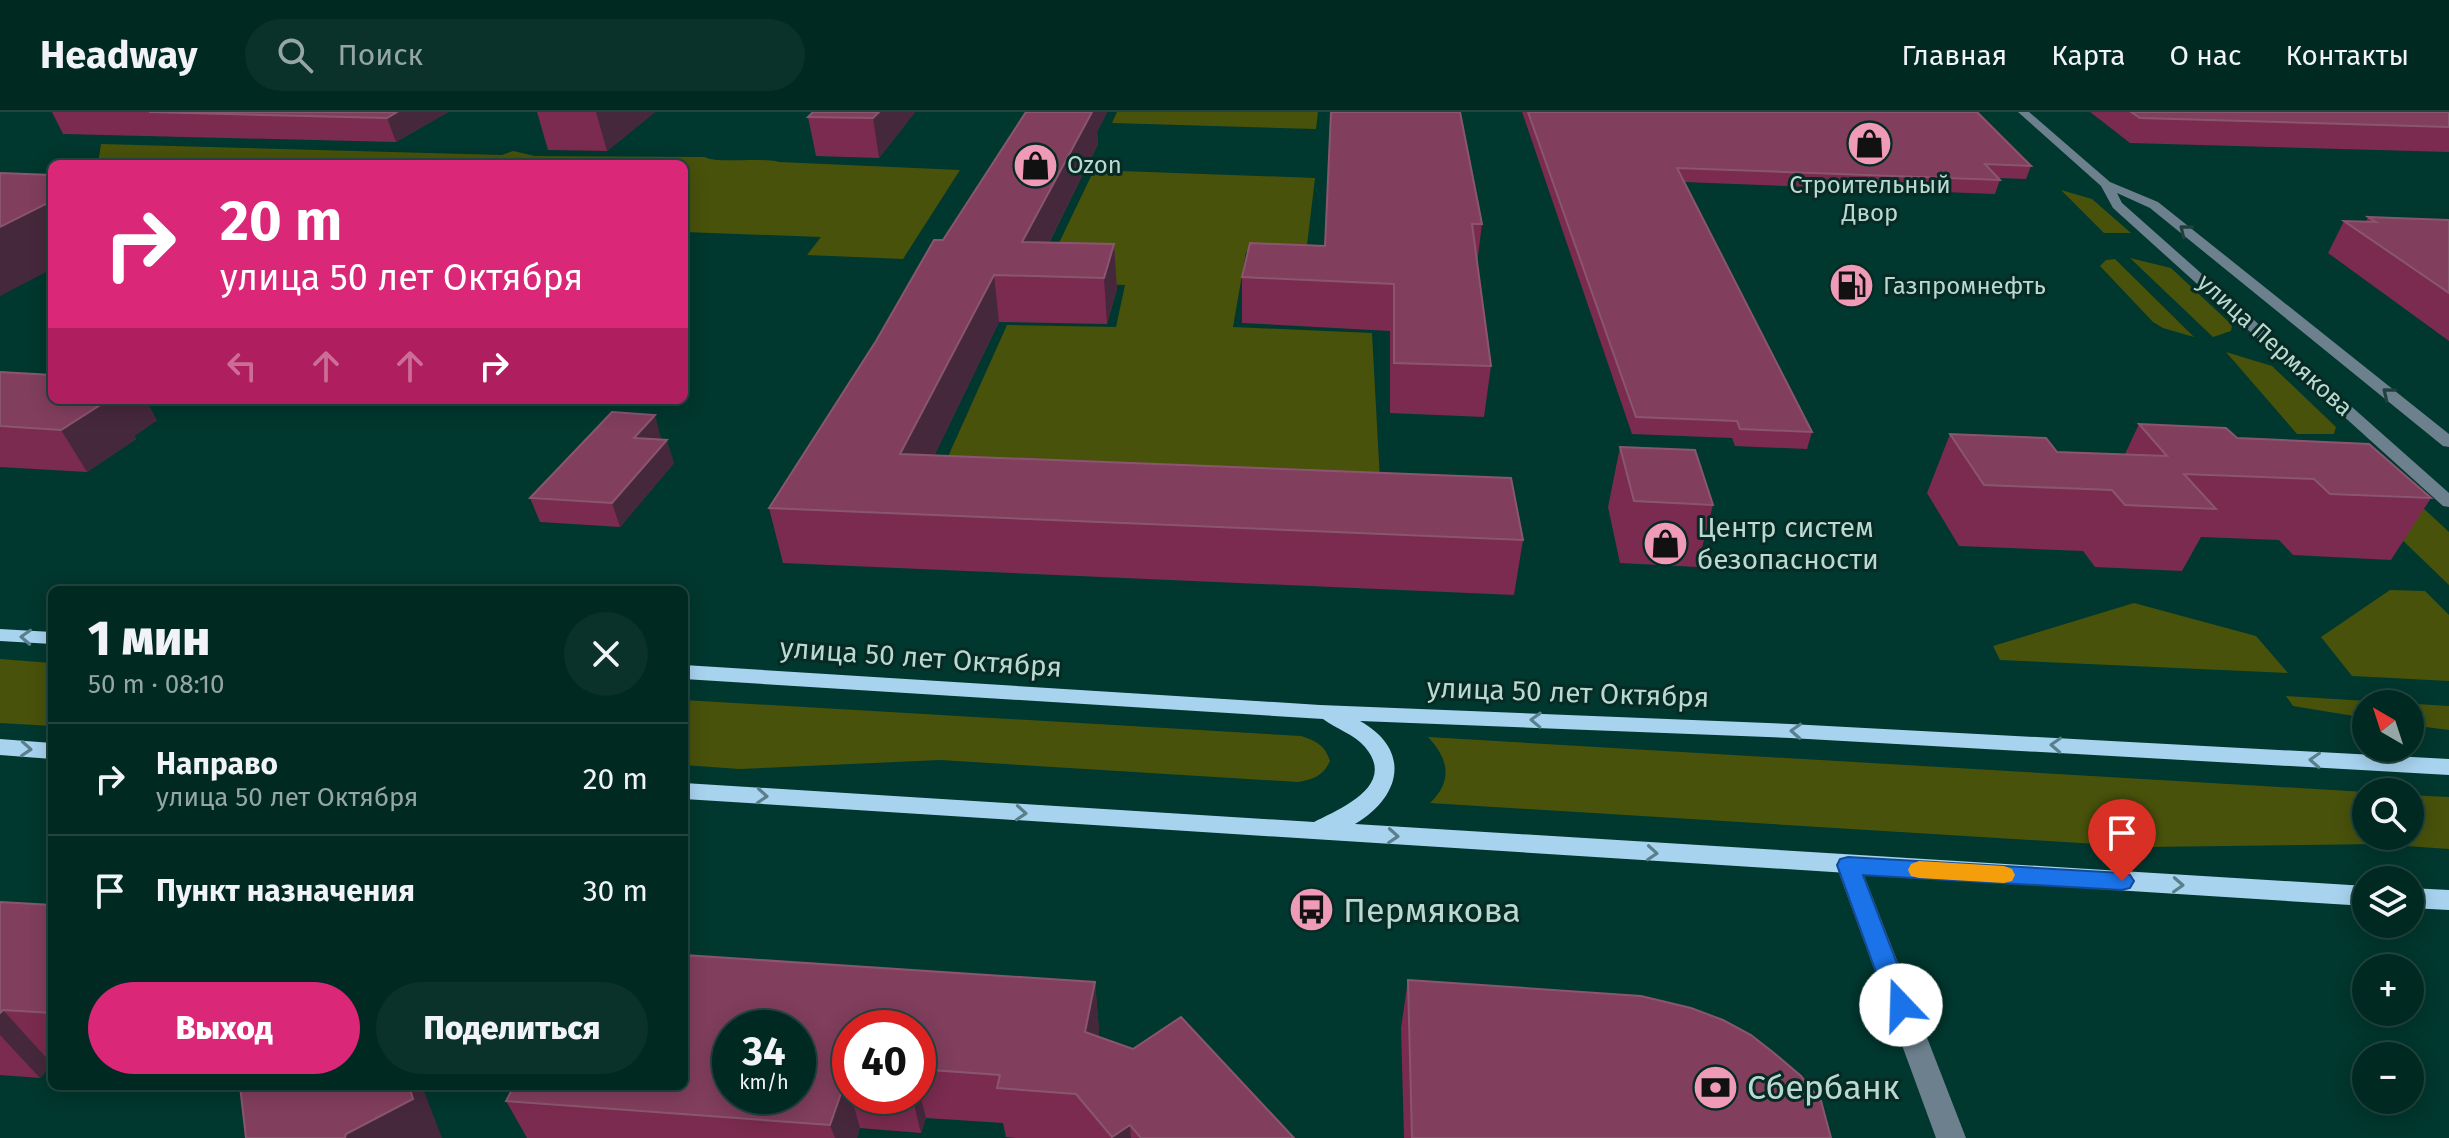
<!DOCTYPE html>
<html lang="ru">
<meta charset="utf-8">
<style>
:root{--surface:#002922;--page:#0a312a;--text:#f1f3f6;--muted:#95a6a5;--line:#224540;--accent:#db2777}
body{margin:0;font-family:"Fira Sans",sans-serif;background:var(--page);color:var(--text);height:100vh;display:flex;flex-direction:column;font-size:30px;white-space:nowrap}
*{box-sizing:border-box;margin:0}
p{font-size:26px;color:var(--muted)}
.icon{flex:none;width:44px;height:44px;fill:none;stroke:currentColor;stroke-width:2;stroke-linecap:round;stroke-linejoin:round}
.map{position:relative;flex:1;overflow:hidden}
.drawer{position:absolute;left:48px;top:474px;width:640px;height:504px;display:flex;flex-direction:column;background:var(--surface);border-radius:12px;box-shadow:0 4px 20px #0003,0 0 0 2px var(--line)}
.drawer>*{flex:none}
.guide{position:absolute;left:48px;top:48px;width:640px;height:244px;border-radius:12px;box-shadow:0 4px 20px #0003,0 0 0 2px var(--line);background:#db2777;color:#fff;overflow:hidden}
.needle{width:52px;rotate:321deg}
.tools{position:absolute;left:2352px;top:578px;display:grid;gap:16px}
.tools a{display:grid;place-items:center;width:72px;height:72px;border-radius:50%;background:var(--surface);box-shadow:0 4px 20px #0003,0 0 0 2px var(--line);font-size:40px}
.speed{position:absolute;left:712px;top:898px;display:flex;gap:16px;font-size:40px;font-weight:700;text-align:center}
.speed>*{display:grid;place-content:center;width:104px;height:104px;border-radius:50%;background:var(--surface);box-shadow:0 4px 20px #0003,0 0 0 2px var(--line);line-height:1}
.speed small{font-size:20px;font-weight:400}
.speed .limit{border:12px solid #d22;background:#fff;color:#111}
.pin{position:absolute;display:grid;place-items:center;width:68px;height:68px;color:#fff;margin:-82px -34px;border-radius:50% 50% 50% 0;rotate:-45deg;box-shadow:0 0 8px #0007}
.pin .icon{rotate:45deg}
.me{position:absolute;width:88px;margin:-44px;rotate:339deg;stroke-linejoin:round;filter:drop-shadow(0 0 6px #0008)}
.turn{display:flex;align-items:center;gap:28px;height:168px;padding:0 40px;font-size:36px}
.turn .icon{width:104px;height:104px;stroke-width:2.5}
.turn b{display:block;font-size:56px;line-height:68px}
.lanes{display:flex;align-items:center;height:76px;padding:0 40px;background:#0003;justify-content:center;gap:40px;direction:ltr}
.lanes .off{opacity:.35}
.round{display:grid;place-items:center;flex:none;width:84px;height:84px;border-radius:42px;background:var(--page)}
.overview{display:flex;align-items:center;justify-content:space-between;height:136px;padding:0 40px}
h1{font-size:48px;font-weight:800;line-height:60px}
.action{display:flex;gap:16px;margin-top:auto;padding:16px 40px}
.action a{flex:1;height:92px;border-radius:48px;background:var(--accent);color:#fff;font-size:32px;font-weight:800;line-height:92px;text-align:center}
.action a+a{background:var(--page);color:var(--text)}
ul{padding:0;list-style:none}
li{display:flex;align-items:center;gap:24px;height:112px;padding:0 40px;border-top:2px solid var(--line)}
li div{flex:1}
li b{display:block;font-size:30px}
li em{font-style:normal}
header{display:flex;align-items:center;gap:48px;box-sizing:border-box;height:112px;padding:0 40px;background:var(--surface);border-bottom:2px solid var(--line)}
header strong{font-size:38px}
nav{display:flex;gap:44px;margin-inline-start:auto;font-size:28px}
.search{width:560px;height:72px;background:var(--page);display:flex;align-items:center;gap:20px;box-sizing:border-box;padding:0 28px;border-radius:44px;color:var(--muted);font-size:30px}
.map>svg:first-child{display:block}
.green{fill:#48520b}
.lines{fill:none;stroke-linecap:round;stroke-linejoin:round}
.minor{fill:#6c808e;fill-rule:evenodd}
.major{fill:#a8d3ef;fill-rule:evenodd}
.wall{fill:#7a2b4f;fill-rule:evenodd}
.shaded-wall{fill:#46283c}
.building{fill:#813e5d;stroke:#8a566f;stroke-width:2;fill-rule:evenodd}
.oneway{stroke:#20403e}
.oneway2{stroke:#587f8a}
.route{fill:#1a73e8;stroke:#114b97;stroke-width:2}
.slow{fill:#f59e0b}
.labels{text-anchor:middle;stroke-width:6;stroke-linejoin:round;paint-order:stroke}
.far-poi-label{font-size:24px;fill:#badad1;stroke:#072b24;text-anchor:start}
.far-street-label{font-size:24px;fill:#badad1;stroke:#072b24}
.poi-label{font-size:28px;fill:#badad1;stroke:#072b24;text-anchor:start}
.street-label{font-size:28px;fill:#badad1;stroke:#072b24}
.near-poi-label{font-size:34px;fill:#badad1;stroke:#072b24;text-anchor:start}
</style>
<header>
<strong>Headway</strong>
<div class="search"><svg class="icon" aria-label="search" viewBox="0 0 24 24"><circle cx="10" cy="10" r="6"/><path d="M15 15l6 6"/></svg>Поиск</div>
<nav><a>Главная</a><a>Карта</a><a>О нас</a><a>Контакты</a></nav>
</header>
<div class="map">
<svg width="2449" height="1026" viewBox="0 0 2449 1026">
<rect width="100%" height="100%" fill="#00372e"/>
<g class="green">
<polygon points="1117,0 1318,0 1316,17 1112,11"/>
<path d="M101,32L502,43L513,39L535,44L705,45C716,52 760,45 779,50L960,58L903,147L807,143L821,125L684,120V52H98Z"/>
<polygon points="1094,58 1315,66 1306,142 1246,140 1233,215 1372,221 1382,406 929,387 1007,213 1116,215 1125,173 1066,171 1058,133"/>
<polygon points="2061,78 2092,87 2131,121 2104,121"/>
<polygon points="2130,146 2171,156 2232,213 2231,219 2213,225"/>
<polygon points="2115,147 2194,225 2163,216 2153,210 2100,154 2106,148"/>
<polygon points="2226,240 2272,254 2336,315 2334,322 2297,322"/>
<polygon points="2311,340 2377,353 2449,420 2449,473"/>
<polygon points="2390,478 2425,479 2449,503 2449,569 2352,564 2321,525"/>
<polygon points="2134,491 2256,524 2288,561 2000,548 1993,534"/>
<polygon points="0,547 52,551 52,614 0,611"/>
<polygon points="2286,584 2449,594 2449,618 2410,613 2410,592 2366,592 2366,606 2293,594"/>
<path d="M684,588L1301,624C1316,629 1325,633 1330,649C1323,664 1314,667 1298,670L940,648L739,657L684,653Z"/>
<path d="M1428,625L2366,680V724H2410V683L2449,685V737L2379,732L2145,735L1430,691C1453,669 1449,647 1428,625Z"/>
</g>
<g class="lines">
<g class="minor">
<polygon points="2018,0 2029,0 2110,70 2158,90 2449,322 2449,335 2443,334 2150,96 2117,81 2122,91 2449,381 2449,395 2443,394 2113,96 2101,74"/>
<polygon points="1848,744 1857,746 1860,753 1966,1026 1936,1026 1836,753 1839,746"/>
</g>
<g class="major">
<polygon points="0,517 52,520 52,532 0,529"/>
<path d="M684,553L1320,593L1790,612L2449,647V663L1790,626L1360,609C1412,638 1401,685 1355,712L2366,774V794L684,687V671L1314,710C1339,697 1398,674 1365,635C1354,622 1336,617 1323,607L684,567Z"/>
<polygon points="0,627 52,631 52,647 0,643"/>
<polygon points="2410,776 2449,778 2449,798 2410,796"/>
</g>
</g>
<g class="wall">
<polygon points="52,0 448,0 396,30 63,22"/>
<polygon points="537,0 655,0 607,39 548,38"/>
<polygon points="915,0 879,46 816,44 808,5"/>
<polygon points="1026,0 1107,0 1097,20 1098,32 1049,131 1114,132 1117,177 1107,212 999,210 934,344 1523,428 1514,483 783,451 769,396"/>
<polygon points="1331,0 1482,112 1477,152 1491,254 1484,305 1390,301 1390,219 1242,211 1242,165 1325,134"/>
<polygon points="1522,0 1977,0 2031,54 2026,67 1998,66 2000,68 1995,82 1684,70 1812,320 1807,337 1735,334 1732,326 1632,322"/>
<polygon points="2090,0 2449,0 2449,40 2130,31"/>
<polygon points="2368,105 2449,108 2449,229 2328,141 2344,109 2366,110"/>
<polygon points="0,260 157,308 134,324 136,327 87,360 0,355"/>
<polygon points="2139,312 2237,326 2431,386 2391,448 2293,443 2279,428 2201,425 2182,459 2095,455 2083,439 1959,434 1927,381 1950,322 2057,340 2125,342"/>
<polygon points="661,326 660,327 674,351 620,415 540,410 530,386"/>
<polygon points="1620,335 1713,393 1697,455 1620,451 1608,395"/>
<polygon points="0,790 52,793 52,952 40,966 0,963"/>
<path d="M684,843L1095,870L1099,919L1098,925L1133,937L1181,905L1294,1026H1016L1006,1025L1003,1011L926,1006L921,1021L860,1016L857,1026H527L506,989L514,974H684ZM730,916H798V984H730ZM850,916H918V984H850Z"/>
<polygon points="1408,868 1831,1026 1404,1026 1401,916"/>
</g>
<g class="shaded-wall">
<polygon points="397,0 448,0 396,30 387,6"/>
<polygon points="596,0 655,0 607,39"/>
<polygon points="879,0 915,0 879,46 873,6"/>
<polygon points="1090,0 1107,0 1097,20 1098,32 1032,164 1022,130"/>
<polygon points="52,89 52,157 0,184 0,115"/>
<polygon points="1114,132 1117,177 1107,212 1104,166"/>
<polygon points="994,163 999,210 909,395 900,342"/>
<polygon points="108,288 146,288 157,308 134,324 136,327 87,360 61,318"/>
<polygon points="655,303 661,326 641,349 634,326"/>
<polygon points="667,328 674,351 620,415 612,391"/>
<polygon points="1095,870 1099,919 1090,970 1085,920"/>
<polygon points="3,898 52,952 40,966 0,923 0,901"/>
<polygon points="846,967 860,1016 857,1026 835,1026 830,1013"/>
<polygon points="409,974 422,974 442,1026 345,1026 346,1022"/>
<polygon points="918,974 926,1006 921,1021 912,984 918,984"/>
<polygon points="1130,1013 1131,1026 1112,1026"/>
</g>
<g class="building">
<polygon points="149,0 397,0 387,6"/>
<polygon points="813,0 879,0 873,6 808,5"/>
<polygon points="1026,0 1092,0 1022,130 1114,132 1104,166 994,163 900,342 1511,366 1523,428 769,396 876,229 934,128 943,128"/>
<polygon points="1331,0 1460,0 1482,112 1472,112 1491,254 1394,251 1394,172 1242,165 1250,131 1325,134"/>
<polygon points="1528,0 1977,0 2031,54 1985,52 2000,68 1677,56 1812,320 1740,317 1737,309 1636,305"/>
<polygon points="2131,0 2449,0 2449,15 2140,6"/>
<polygon points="0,61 52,63 52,89 0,115"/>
<polygon points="2368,105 2449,108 2449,181 2344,109 2376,110"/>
<polygon points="0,260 52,263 52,288 108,288 61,318 0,314"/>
<polygon points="612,300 655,303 634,326 667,328 612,391 530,386"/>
<polygon points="2139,312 2226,316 2237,326 2369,332 2431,386 2330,382 2314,367 2184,362 2216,397 2125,393 2112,378 1984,373 1950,322 2046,326 2057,340 2167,344"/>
<polygon points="1620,335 1695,338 1713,393 1634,389"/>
<polygon points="0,790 52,793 52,901 3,898 0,901"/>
<path d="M684,843L1095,870L1085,920L1133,937L1181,905L1294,1026H1141L1130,1013L1112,1025L1076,982L997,976L1000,963L918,957V916H850V967H846L830,1013L506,989L514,974H684ZM730,916H798V984H730Z"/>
<polygon points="1408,868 1641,884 1691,896 1723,908 1751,923 1774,941 1801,964 1821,989 1831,1026 1412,1026"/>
<polygon points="240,974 409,974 413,987 346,1022 345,1026 246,1026"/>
</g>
<defs><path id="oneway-chevron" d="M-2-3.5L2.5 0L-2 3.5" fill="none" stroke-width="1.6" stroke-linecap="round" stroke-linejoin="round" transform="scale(2)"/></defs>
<g class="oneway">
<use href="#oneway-chevron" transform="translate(2185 118) rotate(-141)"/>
<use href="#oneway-chevron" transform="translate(2388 281) rotate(-141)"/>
</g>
<g class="oneway2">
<use href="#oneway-chevron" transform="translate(26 525) rotate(-177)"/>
<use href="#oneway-chevron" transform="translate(1536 608) rotate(-178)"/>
<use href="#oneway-chevron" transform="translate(1796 619) rotate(-177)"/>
<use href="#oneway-chevron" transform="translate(2056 633) rotate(-177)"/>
<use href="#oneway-chevron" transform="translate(26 637) rotate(4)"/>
<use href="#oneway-chevron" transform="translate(2315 648) rotate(-177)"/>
<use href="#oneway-chevron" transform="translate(762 684) rotate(4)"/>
<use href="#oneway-chevron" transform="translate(1021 701) rotate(4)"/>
<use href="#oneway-chevron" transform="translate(1393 724) rotate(4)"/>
<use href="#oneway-chevron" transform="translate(1652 741) rotate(4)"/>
<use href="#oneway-chevron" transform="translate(2178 773) rotate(3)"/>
</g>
<polygon class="route" points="1848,745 2122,761 2130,763 2134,769 2130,776 2122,778 1863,763 1913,893 1910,901 1901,904 1892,901 1888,893 1837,753 1840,747"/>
<polygon class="slow" points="1919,749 2004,754 2012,757 2015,763 2012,769 2004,771 1919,766 1911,764 1908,758 1911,752"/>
<defs>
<symbol id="shop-disc" viewBox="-11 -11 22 22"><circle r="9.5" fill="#ef9ab7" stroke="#072b24"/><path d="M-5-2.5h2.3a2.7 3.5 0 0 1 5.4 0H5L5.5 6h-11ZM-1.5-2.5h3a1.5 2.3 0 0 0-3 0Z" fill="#111"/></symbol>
<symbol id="fuel-disc" viewBox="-11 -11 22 22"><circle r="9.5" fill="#ef9ab7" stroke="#072b24"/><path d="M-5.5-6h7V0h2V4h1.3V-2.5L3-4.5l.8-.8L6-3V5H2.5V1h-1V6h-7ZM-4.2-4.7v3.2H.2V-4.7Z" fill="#111"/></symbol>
<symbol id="bus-disc" viewBox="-11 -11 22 22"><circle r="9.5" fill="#ef9ab7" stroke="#072b24"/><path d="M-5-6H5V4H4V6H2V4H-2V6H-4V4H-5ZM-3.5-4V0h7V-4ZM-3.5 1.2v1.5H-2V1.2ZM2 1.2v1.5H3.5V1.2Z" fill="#111"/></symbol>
<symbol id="bank-disc" viewBox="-11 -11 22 22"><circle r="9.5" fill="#ef9ab7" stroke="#072b24"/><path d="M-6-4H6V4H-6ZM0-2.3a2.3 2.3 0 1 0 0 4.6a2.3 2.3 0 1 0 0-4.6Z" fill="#111"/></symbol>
</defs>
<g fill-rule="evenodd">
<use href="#shop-disc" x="1844" y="6" width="51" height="51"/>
<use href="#shop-disc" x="1010" y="28" width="51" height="51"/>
<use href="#fuel-disc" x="1826" y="148" width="51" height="51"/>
<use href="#shop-disc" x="1640" y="406" width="51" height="51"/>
<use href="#bus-disc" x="1286" y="772" width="51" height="51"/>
<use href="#bank-disc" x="1690" y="950" width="51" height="51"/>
</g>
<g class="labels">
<g class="far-poi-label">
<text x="1067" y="61">Ozon</text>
<text x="1870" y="81" text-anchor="middle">Строительный<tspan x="1870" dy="28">Двор</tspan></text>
<text x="1883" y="182">Газпромнефть</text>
</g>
<g class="far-street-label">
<text transform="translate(2275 233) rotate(42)" y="8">улица Пермякова</text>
</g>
<g class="poi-label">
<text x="1697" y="425">Центр систем<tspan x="1697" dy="32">безопасности</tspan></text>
</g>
<g class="street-label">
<text transform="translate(921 545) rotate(4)" y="10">улица 50 лет Октября</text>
<text transform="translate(1568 580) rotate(2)" y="10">улица 50 лет Октября</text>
</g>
<g class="near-poi-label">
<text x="1343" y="810">Пермякова</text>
<text x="1747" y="987">Сбербанк</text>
</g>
</g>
</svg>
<div class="tools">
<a><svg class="needle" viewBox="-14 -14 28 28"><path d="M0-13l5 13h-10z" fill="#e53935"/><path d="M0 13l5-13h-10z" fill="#95a6a5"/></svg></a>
<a><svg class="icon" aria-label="search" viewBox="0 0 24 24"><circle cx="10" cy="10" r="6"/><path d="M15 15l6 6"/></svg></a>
<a><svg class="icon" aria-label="layers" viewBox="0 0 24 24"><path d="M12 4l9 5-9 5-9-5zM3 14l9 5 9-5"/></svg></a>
<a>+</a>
<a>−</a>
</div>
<div class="speed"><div>34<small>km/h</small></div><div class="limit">40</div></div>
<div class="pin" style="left:2122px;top:769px;background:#d93025"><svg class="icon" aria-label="arrive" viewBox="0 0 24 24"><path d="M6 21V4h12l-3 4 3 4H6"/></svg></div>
<svg class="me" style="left:1901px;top:893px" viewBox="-20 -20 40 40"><circle r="19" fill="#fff"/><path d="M0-13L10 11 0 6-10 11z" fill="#1a73e8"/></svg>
<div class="guide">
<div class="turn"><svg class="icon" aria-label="right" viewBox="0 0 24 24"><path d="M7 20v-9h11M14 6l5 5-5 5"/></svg><div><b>20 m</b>улица 50 лет Октября</div></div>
<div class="lanes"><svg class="icon off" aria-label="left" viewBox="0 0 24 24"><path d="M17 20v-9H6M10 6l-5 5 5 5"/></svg><svg class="icon off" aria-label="ahead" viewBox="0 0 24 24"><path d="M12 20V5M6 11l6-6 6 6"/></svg><svg class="icon off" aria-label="ahead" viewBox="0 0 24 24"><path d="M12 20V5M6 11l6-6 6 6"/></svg><svg class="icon" aria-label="right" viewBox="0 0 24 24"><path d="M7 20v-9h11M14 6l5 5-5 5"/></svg></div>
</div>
<section class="drawer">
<div class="overview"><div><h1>1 мин</h1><p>50 m · 08:10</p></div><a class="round"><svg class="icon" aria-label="close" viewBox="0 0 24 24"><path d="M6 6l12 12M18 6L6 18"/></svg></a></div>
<ul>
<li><svg class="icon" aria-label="right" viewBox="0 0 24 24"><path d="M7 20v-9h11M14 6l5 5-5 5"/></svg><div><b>Направо</b><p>улица 50 лет Октября</p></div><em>20 m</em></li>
<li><svg class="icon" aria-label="arrive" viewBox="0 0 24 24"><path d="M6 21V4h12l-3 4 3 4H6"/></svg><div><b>Пункт назначения</b></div><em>30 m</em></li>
</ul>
<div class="action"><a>Выход</a><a>Поделиться</a></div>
</section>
</div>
